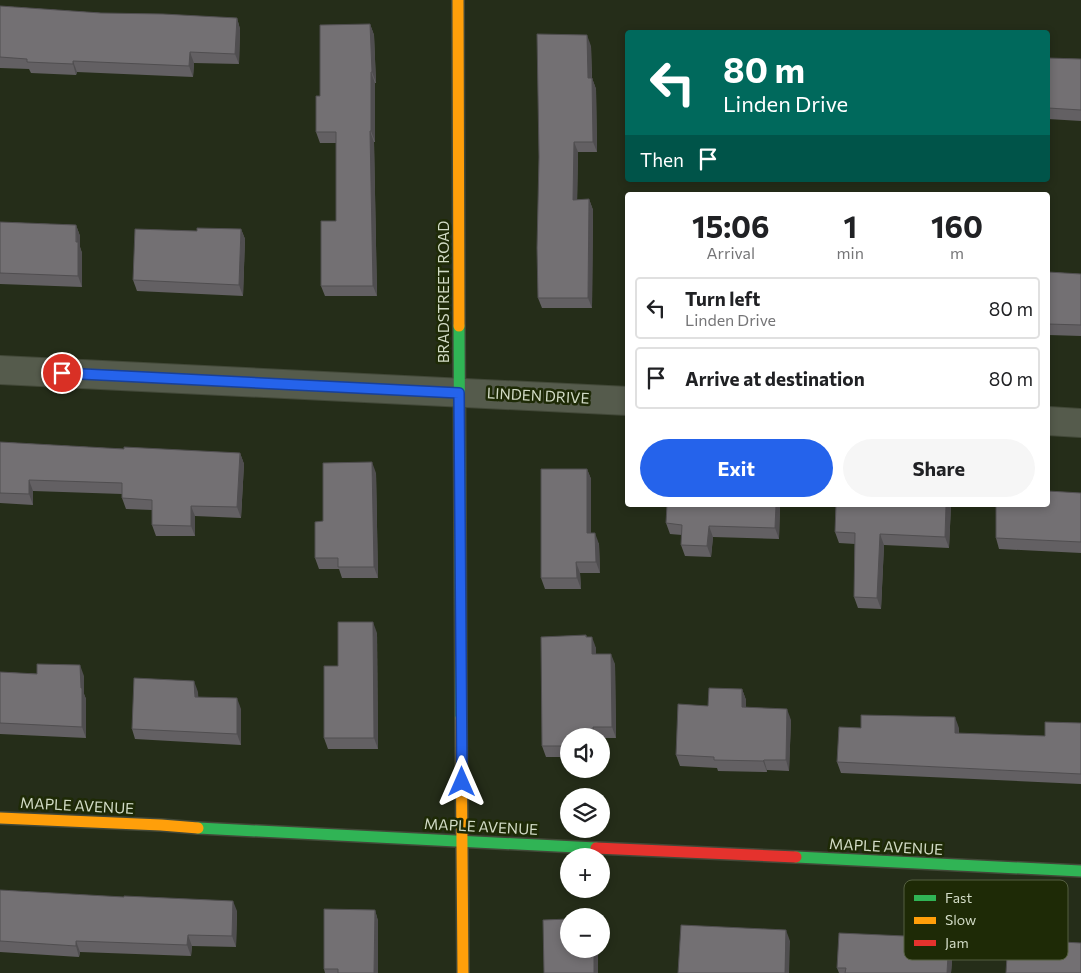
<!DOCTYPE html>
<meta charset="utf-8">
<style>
:root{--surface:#fff;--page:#f6f6f6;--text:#202124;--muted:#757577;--line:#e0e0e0;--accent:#2563eb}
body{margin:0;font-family:Commissioner,sans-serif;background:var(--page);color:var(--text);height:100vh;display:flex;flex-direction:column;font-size:19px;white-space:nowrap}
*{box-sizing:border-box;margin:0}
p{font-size:16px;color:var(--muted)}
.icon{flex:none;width:28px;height:28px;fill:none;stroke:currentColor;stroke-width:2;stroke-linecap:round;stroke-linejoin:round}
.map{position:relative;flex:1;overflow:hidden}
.side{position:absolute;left:625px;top:192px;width:425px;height:315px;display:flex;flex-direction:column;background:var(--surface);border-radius:5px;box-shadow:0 2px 8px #0003}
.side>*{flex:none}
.hud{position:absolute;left:625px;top:30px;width:425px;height:152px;border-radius:5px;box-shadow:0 2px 8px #0003;background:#00695c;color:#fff;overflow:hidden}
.controls{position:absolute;left:560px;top:728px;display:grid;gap:10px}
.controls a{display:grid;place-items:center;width:50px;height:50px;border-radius:50%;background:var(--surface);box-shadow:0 2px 8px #0003;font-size:25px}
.pin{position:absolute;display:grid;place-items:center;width:42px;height:42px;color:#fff;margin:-21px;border:2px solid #fff;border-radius:50%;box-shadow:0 1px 5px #0007}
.me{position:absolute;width:55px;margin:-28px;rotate:0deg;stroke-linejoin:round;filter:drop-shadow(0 0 4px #0008)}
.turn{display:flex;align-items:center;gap:18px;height:105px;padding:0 15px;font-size:22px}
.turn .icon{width:65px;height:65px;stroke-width:2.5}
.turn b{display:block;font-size:35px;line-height:42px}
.then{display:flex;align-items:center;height:48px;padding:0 15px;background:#0003;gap:10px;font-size:19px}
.eta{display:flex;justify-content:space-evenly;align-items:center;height:85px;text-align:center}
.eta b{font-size:30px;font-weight:700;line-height:35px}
.action{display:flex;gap:10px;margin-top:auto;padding:10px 15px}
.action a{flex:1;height:58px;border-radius:30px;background:var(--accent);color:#fff;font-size:20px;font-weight:700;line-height:58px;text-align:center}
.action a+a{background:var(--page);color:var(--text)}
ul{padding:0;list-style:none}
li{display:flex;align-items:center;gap:15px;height:62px;margin:0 10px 8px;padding:0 5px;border:2px solid var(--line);border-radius:5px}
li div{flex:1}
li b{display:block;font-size:19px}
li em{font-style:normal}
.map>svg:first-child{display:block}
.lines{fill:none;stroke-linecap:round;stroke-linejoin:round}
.street-casing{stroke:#424838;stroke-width:30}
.fast-casing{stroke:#424838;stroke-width:14}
.slow-casing{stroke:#424838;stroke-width:14}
.jam-casing{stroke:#424838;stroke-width:14}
.street{stroke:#555b4c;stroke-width:28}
.fast{stroke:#30b455;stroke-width:11}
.slow{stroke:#ff9f0a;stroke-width:11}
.jam{stroke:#e5322d;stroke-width:11}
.wall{fill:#636063}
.shaded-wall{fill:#504e50}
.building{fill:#737073;stroke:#504e50}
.route-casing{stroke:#184099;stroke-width:12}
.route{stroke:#2563eb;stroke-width:9}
.labels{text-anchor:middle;stroke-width:5;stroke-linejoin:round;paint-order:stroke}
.street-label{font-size:15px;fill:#d2dbc6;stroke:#1e2a06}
.key{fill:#1e2a06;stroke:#545f40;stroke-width:1}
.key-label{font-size:14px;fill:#d2dbc6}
</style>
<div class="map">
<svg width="1081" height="973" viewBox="0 0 1081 973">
<rect width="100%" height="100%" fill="#252d19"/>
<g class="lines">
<defs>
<g id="street">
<polyline points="0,370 628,401"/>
<polyline points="1048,421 1081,423"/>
</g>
<g id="fast">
<polyline points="459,326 461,718"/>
<polyline points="198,828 596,848"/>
<polyline points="796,857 1081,871"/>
</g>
<g id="slow">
<polyline points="458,0 459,326"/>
<polyline points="461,718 463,973"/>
<polyline points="0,818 161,825 198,828"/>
</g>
<polyline id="jam" points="596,848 796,857"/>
</defs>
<use href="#street" class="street-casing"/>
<use href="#fast" class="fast-casing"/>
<use href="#slow" class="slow-casing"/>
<use href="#jam" class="jam-casing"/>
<use href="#street" class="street"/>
<use href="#fast" class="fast"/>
<use href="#slow" class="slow"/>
<use href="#jam" class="jam"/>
</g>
<g class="wall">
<polygon points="0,6 101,13 237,18 240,29 239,64 194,63 193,77 77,72 76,75 31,73 29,69 0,68"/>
<polygon points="370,24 374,35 376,83 375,83 375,142 374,142 377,296 325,296 321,286 336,221 336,143 320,143 316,132 320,96"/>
<polygon points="591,46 592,78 596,89 597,152 578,152 577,200 589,199 593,210 592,308 542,308 538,298"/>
<polygon points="1048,58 1081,59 1081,121 1048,119"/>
<polygon points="0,222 76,225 80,236 80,247 82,253 82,287 0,284"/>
<polygon points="241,229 245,239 243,296 137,291 133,280 197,231"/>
<polygon points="1048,272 1081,274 1081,336 1048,335"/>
<polygon points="0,442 124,449 240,453 244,464 241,518 195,516 195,536 156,536 152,525 152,510 126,509 122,498 122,494 33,491 33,505 0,503"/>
<polygon points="587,469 591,479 591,533 599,544 600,573 580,573 581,589 545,589 541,578"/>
<polygon points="376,473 378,578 342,578 339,569 319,569 315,558 323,521"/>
<polygon points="1081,493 1081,553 999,549 996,538"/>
<polygon points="780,505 779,539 713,537 711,557 685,556 681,545 682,535 670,534 666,523"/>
<polygon points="836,505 951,505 949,548 884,545 881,609 858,608 854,597 855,544 839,543 835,532"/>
<polygon points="377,633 378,749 328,749 324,738 338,666"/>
<polygon points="586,635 587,637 596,648 596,654 615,664 616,738 601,738 601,736 569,736 569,757 546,757 542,746"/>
<polygon points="0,672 84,676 84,694 86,699 86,738 0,734"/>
<polygon points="742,689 746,700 746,707 791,720 789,771 767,770 767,772 718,771 717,768 680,766 676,755 708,706"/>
<polygon points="198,692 198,697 241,709 241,745 135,739 132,729"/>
<polygon points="1081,723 1081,784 841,773 837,762 861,728 959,728 959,734 1045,736"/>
<polygon points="0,890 237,911 236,947 192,946 191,956 80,952 79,957 0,952"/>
<polygon points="375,910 378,921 378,973 325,973 324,969"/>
<polygon points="953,949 951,973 839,973 837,968"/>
</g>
<g class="shaded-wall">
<polygon points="237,18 240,29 239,64 235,54"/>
<polygon points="370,24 374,35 376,83 372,72"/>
<polygon points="587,35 591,46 592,89 588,78"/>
<polygon points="190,52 194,63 193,77 189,66"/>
<polygon points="73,61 77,72 76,75 73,64"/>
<polygon points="371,72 375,83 375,142 371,131"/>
<polygon points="592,78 596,89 597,152 593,142"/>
<polygon points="370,131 374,142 377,296 373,286"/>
<polygon points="574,142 578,152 577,210 573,200"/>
<polygon points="589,199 593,210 592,308 588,298"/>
<polygon points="76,225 80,236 80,247 82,253 82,287 78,276"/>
<polygon points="241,229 245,239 243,296 239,285"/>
<polygon points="240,453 244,464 241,518 237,507"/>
<polygon points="372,462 376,473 378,578 374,567"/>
<polygon points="587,469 591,479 591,544 587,533"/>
<polygon points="29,480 33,491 33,505 29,494"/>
<polygon points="776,505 780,505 779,539 775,528"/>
<polygon points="946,505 951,505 949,548 945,537"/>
<polygon points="191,506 195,516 195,536 191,526"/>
<polygon points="709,526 713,537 711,557 707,546"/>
<polygon points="595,533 599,544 600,573 596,562"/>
<polygon points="880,534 884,545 881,609 877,598"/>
<polygon points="576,562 580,573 581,589 577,578"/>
<polygon points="373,622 377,633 378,749 374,738"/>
<polygon points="592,637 596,648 596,665 592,654"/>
<polygon points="611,654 615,664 616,738 612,727"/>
<polygon points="80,665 84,676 84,694 86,699 86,738 82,727"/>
<polygon points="194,681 198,692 199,707 195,697"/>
<polygon points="742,689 746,700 746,718 742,707"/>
<polygon points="237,698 241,709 241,745 237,734"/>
<polygon points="787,709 791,720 789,771 786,760"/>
<polygon points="955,717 959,728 958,744 955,733"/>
<polygon points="593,727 596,736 593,736"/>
<polygon points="764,760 767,770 767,772 763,761"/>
<polygon points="233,901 237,911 236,947 232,936"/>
<polygon points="375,910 378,921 378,973 374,973"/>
<polygon points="786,930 790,941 789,973 785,973"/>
<polygon points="188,935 192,946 191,956 187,945"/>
<polygon points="949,938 953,949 951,973 947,973"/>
<polygon points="76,941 80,952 79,957 76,946"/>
<rect x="594" y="949" width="4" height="24"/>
</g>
<g class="building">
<polygon points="0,6 101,13 163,14 237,18 235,54 190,52 189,66 73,61 73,64 27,62 27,59 0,57"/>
<polygon points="370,24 372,72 371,72 371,131 370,131 373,286 321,286 321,221 336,221 336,132 316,132 316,96 320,96 320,25"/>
<polygon points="537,34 587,35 588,78 592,78 593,142 574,142 573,200 589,199 588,298 538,298 537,248 539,157"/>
<polygon points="1048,58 1081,59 1081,110 1048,108"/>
<polygon points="0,222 76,225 76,242 78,242 78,276 0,273"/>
<polygon points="197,228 241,229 239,285 133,280 135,229 197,231"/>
<polygon points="1048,272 1081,274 1081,325 1048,324"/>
<polygon points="0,442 124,449 124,447 240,453 237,507 191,506 191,526 152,525 152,500 122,498 122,483 29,480 29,494 0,493"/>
<polygon points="372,462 374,567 338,567 338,558 315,558 315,522 323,521 323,463"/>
<polygon points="541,469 587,469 587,533 595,533 596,562 576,562 577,578 541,578"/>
<polygon points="1048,491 1081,493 1081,542 996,538 996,505 1048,505"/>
<polygon points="667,505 776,505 775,528 709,526 707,546 681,545 682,525 666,523"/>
<polygon points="836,505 946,505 945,537 880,534 877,598 854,597 855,533 835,532"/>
<polygon points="338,622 373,622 374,738 324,738 324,666 338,666"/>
<polygon points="586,635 586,637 592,637 592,654 611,654 612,727 593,727 593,736 569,736 569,746 542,746 541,637"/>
<polygon points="37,664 80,665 81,688 82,688 82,727 0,723 0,672 37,674"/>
<polygon points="134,678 194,681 195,697 237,698 237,734 132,729"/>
<polygon points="709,688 742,689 742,707 787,709 786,760 764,760 763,761 714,760 714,757 676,755 678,704 708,706"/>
<polygon points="861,715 955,717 955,733 1045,736 1045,722 1081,723 1081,774 837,762 839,727 861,728"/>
<polygon points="0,890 124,897 124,896 233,901 232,936 188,935 187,945 76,941 76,946 0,941"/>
<polygon points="324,909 375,910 374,973 338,973 338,969 324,969"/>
<polygon points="569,919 569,949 594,949 594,973 544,973 543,920"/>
<polygon points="681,925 786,930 785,973 678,973"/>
<polygon points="839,933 949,938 947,973 845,973 846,968 837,968"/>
<polygon points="1008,939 1081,943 1081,973 1006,973"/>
</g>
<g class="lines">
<defs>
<polyline id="route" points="62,373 459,393 462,782"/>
</defs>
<use href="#route" class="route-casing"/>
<use href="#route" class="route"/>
</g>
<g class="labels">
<g class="street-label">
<text transform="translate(444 292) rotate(-90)" y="5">BRADSTREET ROAD</text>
<text transform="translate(538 396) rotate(3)" y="5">LINDEN DRIVE</text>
<text transform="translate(77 806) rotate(3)" y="5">MAPLE AVENUE</text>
<text transform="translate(481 827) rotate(3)" y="5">MAPLE AVENUE</text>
<text transform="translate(886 847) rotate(3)" y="5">MAPLE AVENUE</text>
</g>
</g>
<rect x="904" y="880" width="164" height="80" rx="8" class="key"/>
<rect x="914" y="895" width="22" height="6" fill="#30b455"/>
<rect x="914" y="917" width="22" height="7" fill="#ff9f0a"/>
<rect x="914" y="940" width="22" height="6" fill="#e5322d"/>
<g class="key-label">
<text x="945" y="903">Fast</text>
<text x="945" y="925">Slow</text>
<text x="945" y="948">Jam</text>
</g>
</svg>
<div class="controls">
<a><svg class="icon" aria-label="sound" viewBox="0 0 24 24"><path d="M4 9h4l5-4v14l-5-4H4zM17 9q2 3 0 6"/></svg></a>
<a><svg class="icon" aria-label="layers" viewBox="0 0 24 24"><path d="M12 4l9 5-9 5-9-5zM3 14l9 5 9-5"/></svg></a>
<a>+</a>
<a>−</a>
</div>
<div class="pin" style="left:62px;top:373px;background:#d93025"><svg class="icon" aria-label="arrive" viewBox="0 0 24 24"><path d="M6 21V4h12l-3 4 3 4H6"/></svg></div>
<svg class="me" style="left:462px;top:782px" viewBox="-20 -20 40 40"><path d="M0-17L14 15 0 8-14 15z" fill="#2563eb" stroke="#fff" stroke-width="4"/></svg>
<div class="hud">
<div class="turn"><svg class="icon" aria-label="left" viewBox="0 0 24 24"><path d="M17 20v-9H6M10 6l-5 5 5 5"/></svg><div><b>80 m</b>Linden Drive</div></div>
<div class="then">Then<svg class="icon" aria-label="arrive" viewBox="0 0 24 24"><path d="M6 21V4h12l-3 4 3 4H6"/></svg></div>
</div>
<section class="side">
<div class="eta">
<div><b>15:06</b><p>Arrival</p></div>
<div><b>1</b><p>min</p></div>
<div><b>160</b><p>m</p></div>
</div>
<ul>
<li><svg class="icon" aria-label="left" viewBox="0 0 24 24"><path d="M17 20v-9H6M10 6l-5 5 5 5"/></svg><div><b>Turn left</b><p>Linden Drive</p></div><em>80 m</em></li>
<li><svg class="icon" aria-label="arrive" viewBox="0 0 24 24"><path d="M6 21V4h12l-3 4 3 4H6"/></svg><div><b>Arrive at destination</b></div><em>80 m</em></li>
</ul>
<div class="action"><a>Exit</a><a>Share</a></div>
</section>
</div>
